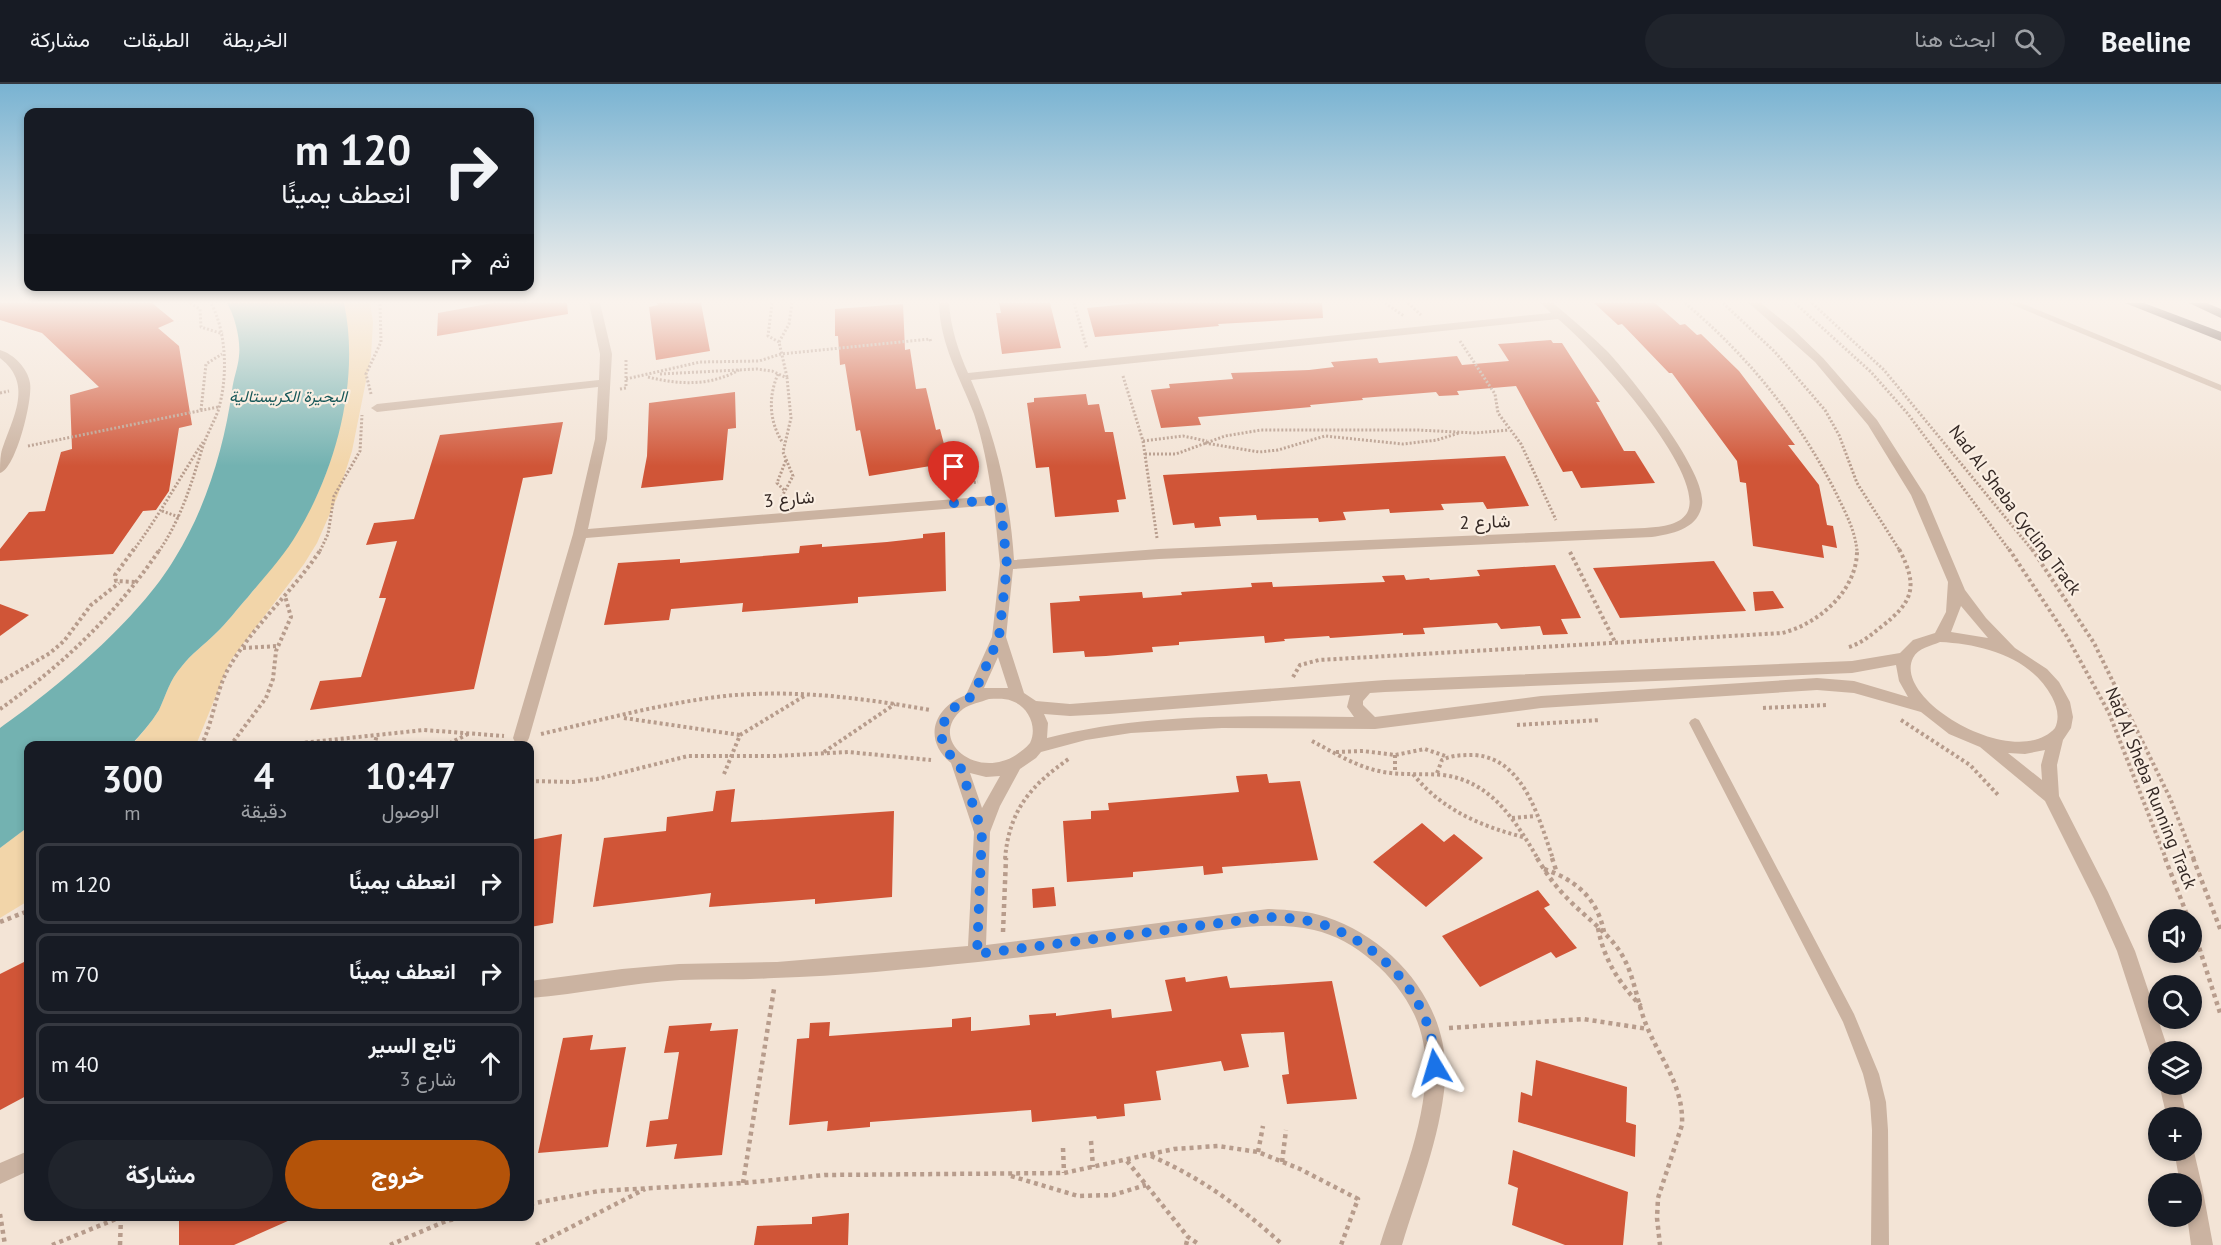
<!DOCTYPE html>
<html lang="ar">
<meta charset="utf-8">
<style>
:root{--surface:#171b24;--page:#20242c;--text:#f1f3f6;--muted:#9ea1a6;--line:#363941;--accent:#b45309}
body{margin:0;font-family:"PT Sans",Vazirmatn,sans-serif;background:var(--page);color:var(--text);direction:rtl;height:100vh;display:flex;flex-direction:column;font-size:22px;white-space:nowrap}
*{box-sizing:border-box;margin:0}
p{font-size:20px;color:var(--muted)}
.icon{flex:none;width:33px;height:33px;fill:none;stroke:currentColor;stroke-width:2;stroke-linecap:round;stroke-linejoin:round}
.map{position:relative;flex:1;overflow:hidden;direction:ltr}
.details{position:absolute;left:24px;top:657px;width:510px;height:480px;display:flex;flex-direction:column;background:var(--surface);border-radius:12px;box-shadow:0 3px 9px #0003;direction:rtl}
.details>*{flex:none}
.hud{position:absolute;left:24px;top:24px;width:510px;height:183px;border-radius:12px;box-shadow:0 3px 9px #0003;direction:rtl;background:#171b24;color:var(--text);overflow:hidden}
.buttons{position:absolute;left:2148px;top:825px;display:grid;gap:12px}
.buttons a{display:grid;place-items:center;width:54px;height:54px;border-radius:50%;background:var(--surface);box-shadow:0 3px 9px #0003;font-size:30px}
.pin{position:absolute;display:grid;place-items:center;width:51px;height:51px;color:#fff;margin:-62px -26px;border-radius:50% 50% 50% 0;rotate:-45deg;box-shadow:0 0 6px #0007}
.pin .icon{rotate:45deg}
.me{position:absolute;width:66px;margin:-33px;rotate:353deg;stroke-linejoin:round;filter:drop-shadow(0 0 4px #0008)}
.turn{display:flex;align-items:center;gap:21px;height:126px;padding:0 24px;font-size:27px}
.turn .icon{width:78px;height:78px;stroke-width:2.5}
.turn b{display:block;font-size:42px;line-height:51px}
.then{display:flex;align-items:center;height:57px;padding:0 24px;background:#0003;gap:12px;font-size:22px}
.eta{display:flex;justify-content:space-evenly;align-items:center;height:102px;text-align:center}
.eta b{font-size:36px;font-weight:700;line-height:42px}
.primary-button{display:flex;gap:12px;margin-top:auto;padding:12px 24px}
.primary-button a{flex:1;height:69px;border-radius:36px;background:var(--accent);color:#fff;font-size:24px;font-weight:700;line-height:69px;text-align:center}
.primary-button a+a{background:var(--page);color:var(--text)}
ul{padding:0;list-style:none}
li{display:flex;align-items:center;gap:18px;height:81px;margin:0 12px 9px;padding:0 12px;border:3px solid var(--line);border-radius:12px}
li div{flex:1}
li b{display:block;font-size:22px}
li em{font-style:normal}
header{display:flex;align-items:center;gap:36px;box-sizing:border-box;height:84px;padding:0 30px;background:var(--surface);border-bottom:2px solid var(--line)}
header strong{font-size:28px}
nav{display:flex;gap:33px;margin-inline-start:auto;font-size:21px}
.search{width:420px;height:54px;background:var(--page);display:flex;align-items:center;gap:15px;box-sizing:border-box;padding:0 21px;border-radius:33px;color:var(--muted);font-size:22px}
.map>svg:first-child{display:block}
.sand{fill:#f2d5a9}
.water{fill:#73b2b1}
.building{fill:#d05537}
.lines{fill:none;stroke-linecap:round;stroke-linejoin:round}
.path-far2{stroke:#b79c8c;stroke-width:3;stroke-dasharray:2 2;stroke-linecap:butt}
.path-far1{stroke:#b79c8c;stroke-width:4;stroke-dasharray:3 3;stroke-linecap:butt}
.path{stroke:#b79c8c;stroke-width:4.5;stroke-dasharray:4 4;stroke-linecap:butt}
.lane{fill:#cbb3a1;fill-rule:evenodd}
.street{fill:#cbb3a1;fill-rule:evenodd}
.highway{fill:#57423b;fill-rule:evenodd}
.route{stroke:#1a73e8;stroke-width:10;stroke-dasharray:0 18}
.labels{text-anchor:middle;stroke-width:4.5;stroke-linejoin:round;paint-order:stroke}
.far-water-label{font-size:16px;font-style:italic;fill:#175859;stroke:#faeee2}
.street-label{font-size:18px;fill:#352925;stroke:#faeee2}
</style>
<header>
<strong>Beeline</strong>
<div class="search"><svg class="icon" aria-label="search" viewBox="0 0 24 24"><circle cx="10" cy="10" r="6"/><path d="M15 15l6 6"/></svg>ابحث هنا</div>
<nav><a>الخريطة</a><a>الطبقات</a><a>مشاركة</a></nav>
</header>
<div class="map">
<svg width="2221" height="1161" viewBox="0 0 2221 1161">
<rect width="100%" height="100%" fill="#f3e4d6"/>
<g class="sand">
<path d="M344,219H370L373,238L371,272L352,367L338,411L317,459L304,480L230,577L196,661L131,662C141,650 151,639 159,626C167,609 169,597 182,582C191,570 204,561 215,550C227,539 237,525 248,513C271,485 294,455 311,423C340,371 356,278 344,219Z"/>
<polygon points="28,743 28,817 0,834 0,764"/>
</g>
<path class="water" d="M227,219H344C360,294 337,383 298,448C285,471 265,492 248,513C237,525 227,539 215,550C204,561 191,570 182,582C169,597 167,609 159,626C151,639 141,650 131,661L28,662V743L0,764V644C58,603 139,535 175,474C206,424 224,364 232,307C233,295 238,284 239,272C241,257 235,232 227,219Z"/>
<g class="building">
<polygon points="0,219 152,219 174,237 158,244 179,262 192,341 179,344 169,407 156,426 143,427 113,470 0,477 0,465 29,428 45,427 61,368 72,365 70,311 99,303 42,249 0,236"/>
<polygon points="493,219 567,219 568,230 437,252 438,229"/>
<polygon points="657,219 701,219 710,267 656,276 649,223 658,221"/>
<polygon points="999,219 1050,219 1061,264 1002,270 996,229 1001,229"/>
<polygon points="1139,219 1322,219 1323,234 1218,240 1219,242 1095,253 1087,224"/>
<polygon points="1594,219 1655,219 1680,241 1685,240 1697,251 1701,250 1739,287 1795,361 1788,361 1819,401 1827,441 1833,442 1837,464 1822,461 1824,474 1753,462 1746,399 1740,398 1737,377 1672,289 1669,289 1622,240 1618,241"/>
<polygon points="903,220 905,266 910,265 916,305 926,304 936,346 940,345 949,379 869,392 860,346 856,347 845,280 840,281 838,252 835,252 835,225"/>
<polygon points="1551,256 1553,259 1562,259 1600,318 1596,318 1624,367 1635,367 1655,399 1581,404 1572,387 1563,388 1516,302 1457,307 1459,311 1439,312 1436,308 1362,314 1363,316 1310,321 1311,323 1198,333 1201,341 1161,344 1151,306 1170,304 1169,300 1233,295 1231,289 1309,286 1334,283 1331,278 1377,274 1379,279 1457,272 1462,281 1509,277 1498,260"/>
<polygon points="735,308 736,344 728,345 723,396 641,404 647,372 649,319"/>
<polygon points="1086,310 1088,321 1099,320 1105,348 1113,348 1126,415 1117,416 1119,428 1055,433 1049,383 1036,384 1027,319 1034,318 1034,314"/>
<polygon points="563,338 552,390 523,394 474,605 310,626 320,597 361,593 386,514 379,514 397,457 366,461 374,439 414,435 440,351"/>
<polygon points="1505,372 1529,422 1487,425 1483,418 1441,420 1444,426 1390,429 1389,425 1343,428 1346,436 1319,438 1318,434 1257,436 1256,431 1219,433 1221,442 1195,444 1194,439 1173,441 1163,391"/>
<polygon points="945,448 946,507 858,513 858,519 742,528 743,519 671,525 669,536 604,541 618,479 680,475 680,479 799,469 800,462 822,460 822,463 887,458 923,454 923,450"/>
<polygon points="1714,477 1746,527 1620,534 1593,484"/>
<polygon points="1555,481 1581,534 1561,535 1568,550 1543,551 1540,542 1501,545 1497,539 1423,544 1425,550 1403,551 1403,549 1330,554 1329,552 1284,555 1285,557 1265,559 1264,552 1179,558 1179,561 1152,563 1153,568 1106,572 1085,573 1084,567 1053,569 1050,519 1080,517 1079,512 1142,508 1143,514 1182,511 1181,508 1252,503 1251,499 1272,498 1273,503 1385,498 1382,492 1404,491 1406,496 1429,494 1430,496 1480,492 1477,486"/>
<polygon points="1773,507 1784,524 1755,527 1753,508"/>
<polygon points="0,520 29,531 0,552"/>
<polygon points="1267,690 1269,699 1300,697 1318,776 1222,783 1223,789 1204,791 1203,782 1133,788 1133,793 1067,798 1063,737 1091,735 1091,727 1109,726 1108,719 1239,708 1236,692"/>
<polygon points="735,705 731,738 894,727 892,813 815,820 815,815 709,823 711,809 593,823 604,754 666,747 667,733 713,727 716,707"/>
<polygon points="1422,739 1444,758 1454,750 1483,774 1426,823 1373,778"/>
<polygon points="562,750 553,839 530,843 530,756"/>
<polygon points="1054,803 1056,822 1033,824 1032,805"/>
<polygon points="1538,806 1550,821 1544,824 1577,864 1556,874 1551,868 1480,903 1442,852"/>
<polygon points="28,876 28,1011 0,1026 0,890"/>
<polygon points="1227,892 1230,904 1332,897 1357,1015 1287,1020 1282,991 1289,990 1284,948 1241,950 1249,983 1224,987 1221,977 1156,987 1161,1016 1124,1020 1125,1032 1097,1035 1096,1032 1032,1038 1031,1026 870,1038 870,1043 827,1047 828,1037 789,1041 797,955 809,954 810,939 830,938 829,952 952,943 952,935 971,933 971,947 1030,941 1029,931 1056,929 1056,932 1111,925 1112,934 1172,927 1165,896 1185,893 1186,898"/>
<polygon points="712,939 710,947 738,945 722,1071 674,1075 677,1060 646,1063 650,1037 668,1035 679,968 664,969 669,942"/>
<polygon points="593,951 590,966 626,963 608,1063 538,1069 563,954"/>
<polygon points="1536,976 1627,1003 1626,1038 1636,1041 1635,1073 1518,1038 1521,1008 1532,1012"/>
<polygon points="1513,1066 1628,1108 1623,1161 1565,1161 1512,1141 1518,1104 1508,1100"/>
<polygon points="849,1129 848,1161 754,1161 757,1142 812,1140 812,1133"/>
<polygon points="179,1132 299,1132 234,1161 179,1161"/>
</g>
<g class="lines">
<g class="path-far2">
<polyline points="190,219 200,225 201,243 223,250"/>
<polyline points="772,219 768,252 779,258"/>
<polyline points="1074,219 1087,265"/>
<polyline points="1385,219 1404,232"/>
<polyline points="1408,219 1421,231"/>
<path d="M1685,219C1748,272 1798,334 1835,407C1844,426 1855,445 1857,467"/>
<polyline points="1723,219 1775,268 1825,326 1839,351 1857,399 1900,467"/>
<polyline points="1795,219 1871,288 1908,330 2010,467"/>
<polyline points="1812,219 1884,286 2033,467"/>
<polyline points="1460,257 1495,310 1498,329 1521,360 1556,436"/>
<polyline points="660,290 757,285 772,287 787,294 791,334 783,368 793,392 780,416"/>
<path d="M778,290C768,313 769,338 783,359"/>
<polyline points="1123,292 1143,357 1157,454"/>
<path d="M648,293C680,301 710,302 739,286"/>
<polyline points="787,293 779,258 789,240 792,219"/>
<polyline points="626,295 700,278 759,277 781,270 930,255 931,259"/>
<polyline points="620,305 626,304 626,276"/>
<polyline points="0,309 9,307"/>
<polyline points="371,310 366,290 381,258 380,219"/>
<polyline points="201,326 206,280 222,270"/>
<polyline points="1143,357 1183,352 1207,357"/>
<polyline points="1205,359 1259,368 1278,366 1325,352 1403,360 1437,356 1459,349"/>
<polyline points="28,362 218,323"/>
<polyline points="1145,370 1176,370 1225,352 1261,346 1418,346 1475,349 1509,346"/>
<polyline points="938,402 978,398"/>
<polyline points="784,406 777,399 786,376"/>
<polyline points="162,427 179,433"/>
<path d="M133,467C159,432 179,395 203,358"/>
<path d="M159,467C181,435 191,401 202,365C206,352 213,340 218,327C228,294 227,249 211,219"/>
<polyline points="320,467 328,450 334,412 360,367 362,331"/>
</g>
<g class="path-far1">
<polyline points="134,465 115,491 116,497 136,498"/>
<polyline points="2009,465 2066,551 2109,629 2166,775"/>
<polyline points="2032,465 2094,559 2170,714 2194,775"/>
<polyline points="1570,468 1615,558"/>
<path d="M1849,563C1862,559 1871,551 1881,543C1913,518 1919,503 1899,465"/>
<polyline points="243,564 278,562"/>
<path d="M1293,593L1300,581L1319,576L1782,549C1819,540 1858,506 1857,465"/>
<polyline points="0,598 50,569 64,557 91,521 119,499"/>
<polyline points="1763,624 1828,621"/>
<path d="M0,625C63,581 117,529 160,465"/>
<polyline points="624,634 740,651"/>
<polyline points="1901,636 1970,681 1999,712"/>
<polyline points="1517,641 1600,636"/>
<path d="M541,650C602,636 663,619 725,612C794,605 863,614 930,626"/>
<path d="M1312,657C1333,668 1355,682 1379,687C1400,692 1421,689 1443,691C1491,697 1515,736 1538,775"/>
<polyline points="233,659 292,660 424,646 504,652"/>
<path d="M201,662C213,638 215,611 227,587C252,542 293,508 321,465"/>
<polyline points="230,662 266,614 273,595 276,567 291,533 285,512"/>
<polyline points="374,662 377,651"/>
<polyline points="444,662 468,650"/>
<polyline points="824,668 895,620"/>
<polyline points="1336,668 1363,667 1395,671 1425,665 1448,673"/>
<polyline points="1395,671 1395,689"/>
<path d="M1437,689L1442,676C1452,671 1463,671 1474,671C1524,674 1539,735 1553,775"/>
<polyline points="724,690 740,651 806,611"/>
<path d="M1413,690C1441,725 1480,742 1523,753"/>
<polyline points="530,697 572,698 597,695 688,672 776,672 848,668 931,676"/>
<polyline points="1512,734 1536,732"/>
<path d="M1005,775C1009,726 1031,701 1070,674"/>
</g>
<g class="path">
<path d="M1537,774C1546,789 1555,802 1567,814C1583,831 1602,844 1616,862C1633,884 1635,910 1644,935C1657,972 1684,999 1682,1041L1658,1114L1657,1134L1660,1161"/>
<polyline points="1552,774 1557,789"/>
<polyline points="2165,774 2189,836"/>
<polyline points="2193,774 2221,847"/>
<path d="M1544,785C1576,796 1597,814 1604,848"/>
<polyline points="0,838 28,827"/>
<polyline points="2192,841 2221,932"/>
<path d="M1598,844C1604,876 1619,899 1641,922"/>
<polyline points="1003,848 1006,774"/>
<polyline points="1449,944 1583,935 1648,945"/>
<polyline points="1091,1057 1093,1083"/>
<polyline points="1063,1064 1064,1089"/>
<polyline points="1258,1068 1263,1042"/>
<path d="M1151,1072C1202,1094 1242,1124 1283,1161"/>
<polyline points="1127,1077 1188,1153 1200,1161"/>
<polyline points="1282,1078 1286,1046"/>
<polyline points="1011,1092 1078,1112 1113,1111 1146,1101"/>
<polyline points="743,1099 774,905"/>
<polyline points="530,1120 599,1107 743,1099 825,1091 1064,1089 1174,1065 1218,1062 1258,1068 1300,1085 1358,1115 1341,1161"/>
<polyline points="0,1130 5,1161"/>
<polyline points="52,1161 121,1133"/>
<polyline points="120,1161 121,1133"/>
<polyline points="390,1161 446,1137 468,1132"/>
<polyline points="536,1161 645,1105"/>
<polyline points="1186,1161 1188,1153"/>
</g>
<g class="lane">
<polygon points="2008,219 2021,219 2221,301 2221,307"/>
<polygon points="1695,634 1699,636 1854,930 1879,990 1886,1018 1888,1046 1889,1161 1871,1161 1872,1046 1870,1018 1863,990 1843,938 1689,639 1691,636"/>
</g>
<g class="street">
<path d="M589,219H600L612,270L607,355L588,445L992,412C988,385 983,357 974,330C960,293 940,261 939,219H949C951,245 958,266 968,289L1551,229L1541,219H1553C1572,235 1591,251 1608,268C1631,293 1708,389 1702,421C1698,445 1672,450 1652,453L1159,475L1013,485L1006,553L1024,609L1036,617L1070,620L1385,596L1852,577L1900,569L1913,556L1935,549L1946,528L1948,498L1911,411L1868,341L1815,278L1749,219H1761L1793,245L1823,274L1877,336L1925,411L1965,506L1986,534L2015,564L2047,585L2059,598L2070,618L2073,633L2071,644L2063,656L2057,681L2059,712L2108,808L2135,867L2169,968H2158V977L2152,975L2117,867L2094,815L2045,717L1980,663L1949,650L1921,628L1854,609L1817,606L1541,624L1375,645L1222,644L1131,649L1086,656L1041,668L1036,674L1020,685L1000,722L990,748L986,861L1268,825C1288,826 1308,827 1326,833C1396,856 1451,924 1445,998C1440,1054 1418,1108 1402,1161H1380C1401,1094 1447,998 1414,930C1396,892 1355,855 1314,846C1270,836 1225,846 1180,852C1113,861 1045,871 978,878C910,885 841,892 774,894C743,896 711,895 680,896C630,899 580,910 530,914V897L622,885L679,880L777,878L968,862L974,748L951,679C922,655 934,623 966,611L992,553L1000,481L994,421L586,454L529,654L527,658L521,660L515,658L513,654L573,450L595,355L598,303L377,328L371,324L377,320L599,296L600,270ZM1558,235C1588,259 1709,390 1687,429C1679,442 1658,443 1645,444L1159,465L1014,476C1010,413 996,353 971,296ZM1961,522L1988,554L1951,548ZM1940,558C1982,560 2031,573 2052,613C2057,623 2060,633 2055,644C2016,688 1892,616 1913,574C1918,564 1931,562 1940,558ZM998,573L1008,604H984ZM1896,581L1899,597L1908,613L1854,597L1817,594L1541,612L1375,633L1363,621V617L1370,609L1385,608L1852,589ZM1350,611L1347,623L1354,633C1251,632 1148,628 1047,654L1048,639L1044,630L1070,632L1109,630ZM989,615C996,615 1005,614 1012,617C1028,622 1038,643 1030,659C1026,664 1021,667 1016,671C975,697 926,654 963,625C970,620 981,618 989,615ZM2045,666L2041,681L2042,696L2008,669L2025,670ZM970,689L986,693L1000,692L982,724Z"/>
<path d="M0,266C14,270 28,285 30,299C33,315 16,385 0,389C0,383 0,376 1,370C10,337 36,302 0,274Z"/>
<polygon points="2159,1000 2179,1000 2187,1034 2167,1034"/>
<polygon points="2192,1059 2202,1102 2213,1161 2191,1161 2187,1132 2192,1132 2192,1100 2180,1100 2174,1066 2192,1066"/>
<polygon points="28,1067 28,1087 0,1100 0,1079"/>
</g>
<g class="highway">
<polygon points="2125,219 2144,219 2221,248 2221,257"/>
<polygon points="2189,219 2207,219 2221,225 2221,234"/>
</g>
</g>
<linearGradient id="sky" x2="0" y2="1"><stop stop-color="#79b3d2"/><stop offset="0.57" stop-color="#faf3ed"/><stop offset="1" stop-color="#faf3ed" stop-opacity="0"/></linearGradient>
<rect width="2221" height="382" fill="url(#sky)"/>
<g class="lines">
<path class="route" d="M954,419L1000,416L1007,481L999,553L973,612L959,619L949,629L942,642V656L948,669L959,679L982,748L977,870L1268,833C1288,834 1308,835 1327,842C1386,864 1434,918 1435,983"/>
</g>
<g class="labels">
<g class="far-water-label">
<text x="288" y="318">البحيرة الكريستالية</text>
</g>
<g class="street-label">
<text transform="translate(789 415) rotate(-5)" y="6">شارع 3</text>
<text transform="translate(2015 426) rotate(53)" y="6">Nad Al Sheba Cycling Track</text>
<text transform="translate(1485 438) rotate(-2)" y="6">شارع 2</text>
<text transform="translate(2151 704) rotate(68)" y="6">Nad Al Sheba Running Track</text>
</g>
</g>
</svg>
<div class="buttons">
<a><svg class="icon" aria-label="sound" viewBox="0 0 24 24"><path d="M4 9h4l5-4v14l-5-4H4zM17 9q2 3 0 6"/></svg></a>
<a><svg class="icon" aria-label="search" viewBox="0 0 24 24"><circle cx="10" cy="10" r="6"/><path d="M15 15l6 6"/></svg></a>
<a><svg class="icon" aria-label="layers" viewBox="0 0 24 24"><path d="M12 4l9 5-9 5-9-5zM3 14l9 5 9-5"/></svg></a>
<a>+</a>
<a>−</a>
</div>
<div class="pin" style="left:954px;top:419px;background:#d93025"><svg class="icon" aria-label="arrive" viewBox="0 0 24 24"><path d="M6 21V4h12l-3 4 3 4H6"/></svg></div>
<svg class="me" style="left:1435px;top:983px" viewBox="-20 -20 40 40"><path d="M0-17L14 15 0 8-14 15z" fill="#1a73e8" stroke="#fff" stroke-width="4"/></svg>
<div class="hud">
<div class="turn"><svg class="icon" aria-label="right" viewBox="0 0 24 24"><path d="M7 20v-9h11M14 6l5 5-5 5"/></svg><div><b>120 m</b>انعطف يمينًا</div></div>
<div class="then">ثم<svg class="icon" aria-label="right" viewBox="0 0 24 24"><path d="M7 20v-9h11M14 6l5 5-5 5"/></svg></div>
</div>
<section class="details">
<div class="eta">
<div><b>10:47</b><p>الوصول</p></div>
<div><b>4</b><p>دقيقة</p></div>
<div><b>300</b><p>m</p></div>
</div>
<ul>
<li><svg class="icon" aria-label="right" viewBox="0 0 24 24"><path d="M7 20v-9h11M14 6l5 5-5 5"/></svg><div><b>انعطف يمينًا</b></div><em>120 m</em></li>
<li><svg class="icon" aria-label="right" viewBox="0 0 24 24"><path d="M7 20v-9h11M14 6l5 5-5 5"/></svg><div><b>انعطف يمينًا</b></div><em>70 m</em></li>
<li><svg class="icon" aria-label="ahead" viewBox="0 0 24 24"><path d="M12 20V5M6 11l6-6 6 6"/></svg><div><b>تابع السير</b><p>شارع 3</p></div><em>40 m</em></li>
</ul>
<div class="primary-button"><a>خروج</a><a>مشاركة</a></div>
</section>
</div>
